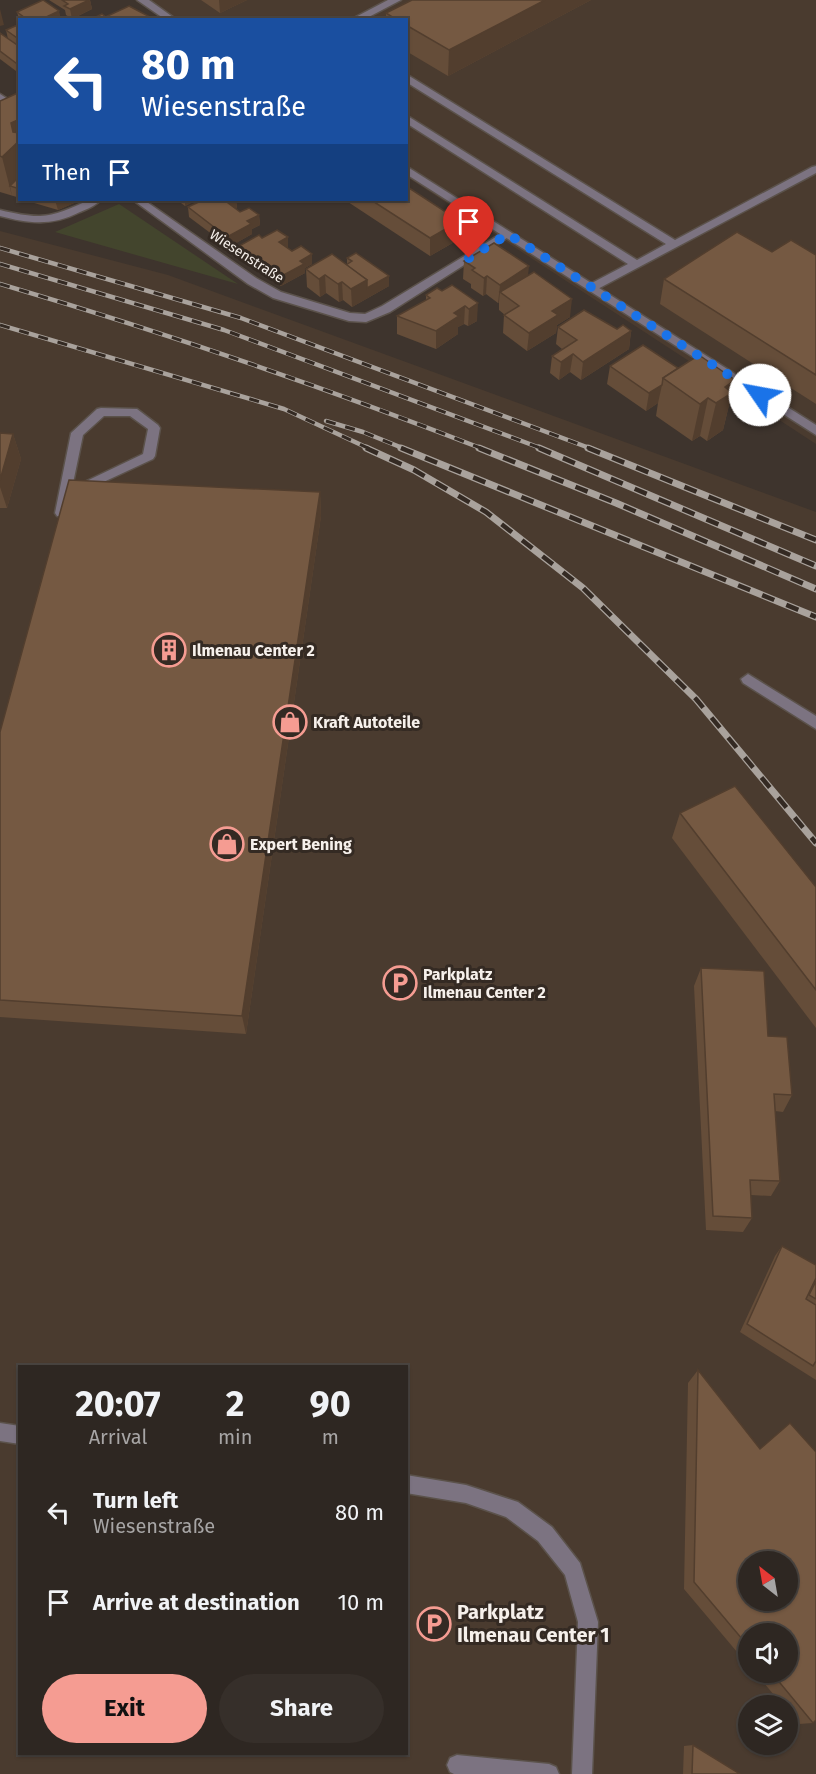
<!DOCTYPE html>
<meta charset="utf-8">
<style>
:root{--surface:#2e2722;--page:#362f2a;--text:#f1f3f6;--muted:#a7a5a5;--line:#494440;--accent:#f59c92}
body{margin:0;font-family:"Fira Sans",sans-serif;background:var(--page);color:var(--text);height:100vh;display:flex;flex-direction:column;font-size:22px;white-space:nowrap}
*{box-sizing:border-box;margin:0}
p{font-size:20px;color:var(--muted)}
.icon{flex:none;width:33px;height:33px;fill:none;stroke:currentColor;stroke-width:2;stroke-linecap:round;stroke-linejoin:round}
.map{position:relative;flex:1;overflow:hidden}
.sheet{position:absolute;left:18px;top:1365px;width:390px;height:390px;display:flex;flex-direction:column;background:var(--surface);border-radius:0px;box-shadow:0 2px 4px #0004,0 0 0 2px var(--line)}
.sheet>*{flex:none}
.banner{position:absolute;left:18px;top:18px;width:390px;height:183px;border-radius:0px;box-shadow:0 2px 4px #0004,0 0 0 2px var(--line);background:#1a4fa0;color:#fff;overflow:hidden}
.needle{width:39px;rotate:329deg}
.buttons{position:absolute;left:738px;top:1551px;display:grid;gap:12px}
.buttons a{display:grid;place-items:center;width:60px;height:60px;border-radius:50%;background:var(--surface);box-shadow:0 2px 4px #0004,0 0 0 2px var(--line);font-size:30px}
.pin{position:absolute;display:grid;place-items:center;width:51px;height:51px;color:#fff;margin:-62px -26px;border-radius:50% 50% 50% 0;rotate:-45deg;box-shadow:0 0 6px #0007}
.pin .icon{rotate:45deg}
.me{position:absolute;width:66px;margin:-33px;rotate:303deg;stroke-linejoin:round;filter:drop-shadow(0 0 4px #0008)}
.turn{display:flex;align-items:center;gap:21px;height:126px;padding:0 24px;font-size:27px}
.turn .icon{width:78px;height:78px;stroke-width:2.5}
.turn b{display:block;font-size:42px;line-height:51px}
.then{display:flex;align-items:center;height:57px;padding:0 24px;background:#0003;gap:12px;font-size:22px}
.eta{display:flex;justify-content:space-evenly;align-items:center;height:102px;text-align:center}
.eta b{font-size:36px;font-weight:700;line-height:42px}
.cta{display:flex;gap:12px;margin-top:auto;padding:12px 24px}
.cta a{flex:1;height:69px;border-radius:36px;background:var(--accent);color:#111;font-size:24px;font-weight:700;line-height:69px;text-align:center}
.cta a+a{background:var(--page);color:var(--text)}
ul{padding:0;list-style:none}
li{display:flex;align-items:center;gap:18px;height:90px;padding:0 24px}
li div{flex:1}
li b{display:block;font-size:22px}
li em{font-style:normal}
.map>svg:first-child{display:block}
.built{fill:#4a3b2f;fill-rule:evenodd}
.green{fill:#43452d}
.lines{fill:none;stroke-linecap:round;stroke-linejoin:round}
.service-casing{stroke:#5b524b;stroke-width:3}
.minor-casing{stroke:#5b524b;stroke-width:3}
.tertiary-casing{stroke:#5b524b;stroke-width:3}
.service{fill:#7c7381;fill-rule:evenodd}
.minor{fill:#7c7381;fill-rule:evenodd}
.tertiary{fill:#7c7381;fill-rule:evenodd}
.rail-far1-casing{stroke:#a9a29c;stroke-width:4.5}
.rail-casing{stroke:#a9a29c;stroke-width:7}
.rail-far1{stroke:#342a23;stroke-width:3;stroke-dasharray:10;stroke-linecap:butt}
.rail{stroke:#342a23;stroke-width:4.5;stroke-dasharray:13;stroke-linecap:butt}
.wall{fill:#654d39}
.shaded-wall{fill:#523e2e}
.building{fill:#755942;stroke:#523e2e;stroke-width:1.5;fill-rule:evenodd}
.route{stroke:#1a73e8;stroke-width:10;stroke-dasharray:0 18}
.labels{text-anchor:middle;stroke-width:6;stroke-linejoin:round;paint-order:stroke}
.far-street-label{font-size:14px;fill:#f6f0eb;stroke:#342a23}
.poi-label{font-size:16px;font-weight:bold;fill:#f6f0eb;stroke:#342a23;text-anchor:start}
.near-poi-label{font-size:20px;font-weight:bold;fill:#f6f0eb;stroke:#342a23;text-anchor:start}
</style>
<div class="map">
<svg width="816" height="1774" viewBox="0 0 816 1774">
<rect width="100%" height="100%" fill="#3e342d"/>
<g class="built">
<polygon points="136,0 816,0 816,444 407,177 406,20 166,19"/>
<path d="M0,231L168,275L816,512V1774H0ZM20,1366H406V1754H20ZM748,1562H788V1600H748ZM748,1634H788V1672H748ZM748,1706H788V1744H748Z"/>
</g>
<polygon class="green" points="119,204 238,284 55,232"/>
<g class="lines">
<defs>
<g id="service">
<polygon points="388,0 401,0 363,20 350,20"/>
<polygon points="406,74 675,240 812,167 816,166 816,173 592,292 586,288 588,285 628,264 406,123 406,115 637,260 666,244 406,82"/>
<path d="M101,408L137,409L158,425L160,428L155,456L153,459L82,492L78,493L72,489L65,516H57L55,513L71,433L97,409ZM104,416H130L148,429L143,454L72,488L83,435Z"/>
<polygon points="748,674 816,716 816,729 743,683 741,679"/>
<polygon points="457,1755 549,1764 556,1767 559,1774 454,1774 450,1772 447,1765 450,1758"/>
</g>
<g id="minor">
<polygon points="0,94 20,107 20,115 0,102"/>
<path d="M89,200H101C96,205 88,209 80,212C52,226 30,224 0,216V210C41,220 51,218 89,200Z"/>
<polygon points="133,200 144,200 256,278 281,292 350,313 365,314 382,306 504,232 508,231 513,234 390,312 366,322 349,321 273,298 248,284"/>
<polygon points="0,1423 20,1426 20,1444 0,1441"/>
<polygon points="406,1475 466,1485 518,1502 552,1527 580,1563 598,1622 592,1774 572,1774 578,1622 565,1575 538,1541 506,1517 466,1503 406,1493"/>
</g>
<g id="tertiary">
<polygon points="137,0 149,0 177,20 166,20"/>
<polygon points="406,166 816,425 816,435 406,174"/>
</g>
</defs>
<use href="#service" class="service-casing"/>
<use href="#minor" class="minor-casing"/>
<use href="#tertiary" class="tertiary-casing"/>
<use href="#service" class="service"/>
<use href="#minor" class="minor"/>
<use href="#tertiary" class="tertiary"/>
<defs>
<g id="rail-far1">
<polyline points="0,248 241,318 592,449"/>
<polyline points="0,264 224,330 543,449"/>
<path d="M0,284C163,332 324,387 483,449"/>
<polyline points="0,325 284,409 370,449"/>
<polyline points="326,421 363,432 405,449"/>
</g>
<g id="rail">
<polyline points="366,448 414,470 486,512 583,588 696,699 816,843"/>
<polyline points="401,448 816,617"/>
<polyline points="479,448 616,503 816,589"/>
<polyline points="539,448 816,566"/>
<polyline points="588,448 816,540"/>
</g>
</defs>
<use href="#rail-far1" class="rail-far1-casing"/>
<use href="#rail" class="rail-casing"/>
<use href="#rail-far1" class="rail-far1"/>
<use href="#rail" class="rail"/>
</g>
<g class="wall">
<polygon points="49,0 90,0 92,9 72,19 66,15 65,10"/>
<polygon points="201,0 247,0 220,13"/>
<polygon points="412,0 591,0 448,76 406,51 406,20 386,20 386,13"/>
<polygon points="59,11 60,20 20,20 20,22 17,12"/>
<polygon points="20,24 20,74 0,59 0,33 8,39 6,30"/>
<polygon points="20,92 20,198 0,192 0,101"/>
<polygon points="24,200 81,200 58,210"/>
<polygon points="177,200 197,200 185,206"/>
<polygon points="198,200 236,200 237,208 235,209 240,212 259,215 260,225 252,229 252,234 229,247 189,217 188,207 200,201"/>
<polygon points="345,200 406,200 444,211 470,215 470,233 430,256"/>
<polygon points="262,238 288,247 287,247 292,251 312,254 312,264 305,268 305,273 281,286 240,255 239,246"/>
<polygon points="772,252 816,255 816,404 660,304 664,279"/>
<polygon points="347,258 389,286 352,307 343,300 339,302 326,293 320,297 307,287 306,269 346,265 347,264"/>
<polygon points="464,261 528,275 570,317 557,325 556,333 527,351 503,333 504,315 505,315 499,310 499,302 498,303 486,294 483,296 471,288 471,284 463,279"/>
<polygon points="452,285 477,321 468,326 464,324 458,327 458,334 436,349 397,334 397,316 426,300 426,295 442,291"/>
<polygon points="558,327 617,329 631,331 629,349 581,380 570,372 559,380 550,373 552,356 562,349 556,344"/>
<polygon points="610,366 678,368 735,380 723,430 707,441 700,436 692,441 656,416 658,403 646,411 607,384"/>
<polygon points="0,433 13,434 21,459 7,508 0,508"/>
<polygon points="320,492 321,516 246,1034 0,1017 0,732"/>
<polygon points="680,813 816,887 816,1028 672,838"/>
<polygon points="701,968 768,1036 792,1095 783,1112 775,1111 780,1181 771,1196 751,1195 752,1218 743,1232 706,1230 694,986"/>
<polygon points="782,1246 816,1265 816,1380 740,1332 775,1256"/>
<polygon points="698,1370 813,1723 799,1724 788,1711 788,1706 783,1706 755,1672 788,1672 748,1634 748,1665 684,1589 688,1383"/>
<polygon points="693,1745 740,1774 683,1774 684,1746"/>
</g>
<g class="shaded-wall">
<polygon points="90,0 92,9 72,19 70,9"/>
<polygon points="219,0 247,0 220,13"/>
<polygon points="545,0 591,0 448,76 449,50"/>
<polygon points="0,9 4,25 0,26"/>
<polygon points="59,11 60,20 40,20"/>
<polygon points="20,119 20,188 10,186 12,196 2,157 11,123"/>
<polygon points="55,200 81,200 58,210"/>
<polygon points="185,200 197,200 185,206"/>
<polygon points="235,200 236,200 237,208 229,213 228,203"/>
<polygon points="259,215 260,225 252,229 252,234 229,247 227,237 247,221"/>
<polygon points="470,215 470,233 430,256 430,238"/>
<polygon points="288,237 288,247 280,251 279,242"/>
<polygon points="312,254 312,264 305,268 305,273 281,286 280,277 300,261"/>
<polygon points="529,266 527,285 500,292 499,302 498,303 500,285"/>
<polygon points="325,275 326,293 320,297 319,279"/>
<polygon points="389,276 389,286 352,307 351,289 367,280"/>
<polygon points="487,276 486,294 483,296 484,278"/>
<polygon points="342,282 343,300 339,302 338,284"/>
<polygon points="572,299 570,317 557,325 556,333 527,351 529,333 552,311"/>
<polygon points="478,303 477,321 468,326 469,309"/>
<polygon points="465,306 464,324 458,327 458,334 436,349 436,331 454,313"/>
<polygon points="631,331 629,349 581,380 583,362"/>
<polygon points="573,354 570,372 559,380 561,362"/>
<polygon points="735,380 723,430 707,441 716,403 725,387"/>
<polygon points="662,385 658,403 646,411 649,393"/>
<polygon points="708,398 700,436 692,441 700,404"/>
<polygon points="13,434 21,459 7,508 0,487 0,480"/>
<polygon points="320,492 321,516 246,1034 242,1016"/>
</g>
<g class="building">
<polygon points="43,0 59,11 40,20 28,20 17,12"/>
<polygon points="62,0 89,0 70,9 64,6 68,4"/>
<polygon points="412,0 545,0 449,50 406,25 406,20 397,20 386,13"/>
<polygon points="129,6 152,18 149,20 101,19"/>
<polygon points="102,14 106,17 101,20 90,20"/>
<polygon points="20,24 20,40 6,30"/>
<polygon points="0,33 20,47 20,66 0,51"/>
<polygon points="20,92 20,119 11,123 13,132 20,133 20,140 2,157 0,156 0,101"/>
<polygon points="20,176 20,189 10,186"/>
<polygon points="406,186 444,211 455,205 470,215 430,238 371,200 406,200"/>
<polygon points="203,200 235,200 228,203 240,212 249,208 259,215 247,221 251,224 227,237 188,207"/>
<polygon points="277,230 288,237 279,242 292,251 301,246 312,254 300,261 304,264 280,277 239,246 259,235 262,238"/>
<polygon points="737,232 772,252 791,240 816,255 816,375 664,279"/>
<polygon points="494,243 529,266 500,285 487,276 484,278 472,270 475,268 464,261"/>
<polygon points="356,253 389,276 367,288 367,280 346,265 352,261 347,258"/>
<polygon points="332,254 367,280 351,289 342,282 338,284 325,275 319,279 306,269"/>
<polygon points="534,272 572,299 552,311 558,315 529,333 504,315 519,306 500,292"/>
<polygon points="452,285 478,303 469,309 465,306 454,313 459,316 436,331 397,316 430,298 426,295 437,288 442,291"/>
<polygon points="584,310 617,329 623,325 631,331 583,362 573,354 561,362 552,356 577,340 558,327"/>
<polygon points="643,345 678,368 663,378 662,385 649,393 610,366"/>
<polygon points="699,355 735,380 725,387 732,393 716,403 708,398 700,404 663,378"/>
<polygon points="0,433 13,434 0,480"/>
<polygon points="69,480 320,492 242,1016 0,1000 0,732"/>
<polygon points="735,786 816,887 816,990 680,813"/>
<polygon points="701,968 764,971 768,1036 787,1037 792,1095 774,1094 780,1181 750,1180 752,1218 713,1216"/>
<polygon points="782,1246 816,1265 816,1278 806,1299 816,1305 816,1361 813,1366 747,1324"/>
<polygon points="816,1281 816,1299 809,1295"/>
<path d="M698,1370L760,1449L790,1423L816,1452V1720L813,1723L771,1672H788V1634H748V1646L694,1582ZM748,1562H788V1600H748Z"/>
<polygon points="693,1745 740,1774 692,1774"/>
</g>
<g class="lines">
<polyline class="route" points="469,258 508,234 760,395"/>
</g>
<defs>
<symbol id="building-ring" viewBox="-11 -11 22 22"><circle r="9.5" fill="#342a23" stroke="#f59c92" stroke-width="1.5"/><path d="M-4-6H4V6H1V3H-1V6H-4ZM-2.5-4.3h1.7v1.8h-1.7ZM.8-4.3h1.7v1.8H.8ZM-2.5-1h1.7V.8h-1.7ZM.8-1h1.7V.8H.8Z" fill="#f59c92"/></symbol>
<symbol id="shop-ring" viewBox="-11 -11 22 22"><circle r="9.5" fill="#342a23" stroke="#f59c92" stroke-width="1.5"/><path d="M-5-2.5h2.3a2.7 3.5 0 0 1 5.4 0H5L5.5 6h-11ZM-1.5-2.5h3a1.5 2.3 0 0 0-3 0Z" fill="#f59c92"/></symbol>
<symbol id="parking-ring" viewBox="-11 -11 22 22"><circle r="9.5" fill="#342a23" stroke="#f59c92" stroke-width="1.5"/><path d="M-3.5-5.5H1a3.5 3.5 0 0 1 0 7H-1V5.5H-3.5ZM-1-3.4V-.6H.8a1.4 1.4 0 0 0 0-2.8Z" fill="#f59c92"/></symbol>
</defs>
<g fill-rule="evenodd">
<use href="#building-ring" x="150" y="631" width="38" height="38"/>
<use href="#shop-ring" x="271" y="703" width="38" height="38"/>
<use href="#shop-ring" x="208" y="825" width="38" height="38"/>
<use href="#parking-ring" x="381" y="964" width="38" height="38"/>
<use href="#parking-ring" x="415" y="1605" width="38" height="38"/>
</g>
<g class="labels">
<g class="far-street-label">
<text transform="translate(247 256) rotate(33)" y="5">Wiesenstraße</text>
</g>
<g class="poi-label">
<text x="192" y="656">Ilmenau Center 2</text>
<text x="313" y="728">Kraft Autoteile</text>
<text x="250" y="850">Expert Bening</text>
<text x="423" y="980">Parkplatz<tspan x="423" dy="18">Ilmenau Center 2</tspan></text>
</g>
<g class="near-poi-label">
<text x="457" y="1619">Parkplatz<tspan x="457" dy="23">Ilmenau Center 1</tspan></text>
</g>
</g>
</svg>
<div class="buttons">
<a><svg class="needle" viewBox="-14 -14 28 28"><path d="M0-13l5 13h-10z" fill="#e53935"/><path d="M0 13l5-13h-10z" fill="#a7a5a5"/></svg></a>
<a><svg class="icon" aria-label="sound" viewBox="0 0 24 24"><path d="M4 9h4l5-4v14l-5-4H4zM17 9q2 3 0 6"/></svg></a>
<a><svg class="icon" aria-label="layers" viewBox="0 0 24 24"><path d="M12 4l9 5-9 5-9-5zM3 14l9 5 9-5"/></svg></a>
</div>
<div class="pin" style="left:469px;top:258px;background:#d93025"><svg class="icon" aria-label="arrive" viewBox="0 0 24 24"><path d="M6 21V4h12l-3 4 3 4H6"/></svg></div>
<svg class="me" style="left:760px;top:395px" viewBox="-20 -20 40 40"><circle r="19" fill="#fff"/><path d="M0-13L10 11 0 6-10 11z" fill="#1a73e8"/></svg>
<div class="banner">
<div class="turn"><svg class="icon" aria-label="left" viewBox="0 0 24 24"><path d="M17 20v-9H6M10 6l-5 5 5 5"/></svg><div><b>80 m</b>Wiesenstraße</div></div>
<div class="then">Then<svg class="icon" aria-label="arrive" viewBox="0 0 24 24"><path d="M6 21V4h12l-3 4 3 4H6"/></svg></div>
</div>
<section class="sheet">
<div class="eta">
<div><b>20:07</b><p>Arrival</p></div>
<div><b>2</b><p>min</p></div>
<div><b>90</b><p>m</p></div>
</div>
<ul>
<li><svg class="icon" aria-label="left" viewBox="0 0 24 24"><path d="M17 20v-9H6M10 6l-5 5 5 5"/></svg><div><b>Turn left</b><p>Wiesenstraße</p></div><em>80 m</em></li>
<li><svg class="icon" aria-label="arrive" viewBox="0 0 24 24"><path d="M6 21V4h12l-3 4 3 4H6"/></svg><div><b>Arrive at destination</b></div><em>10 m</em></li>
</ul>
<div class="cta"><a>Exit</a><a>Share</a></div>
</section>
</div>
